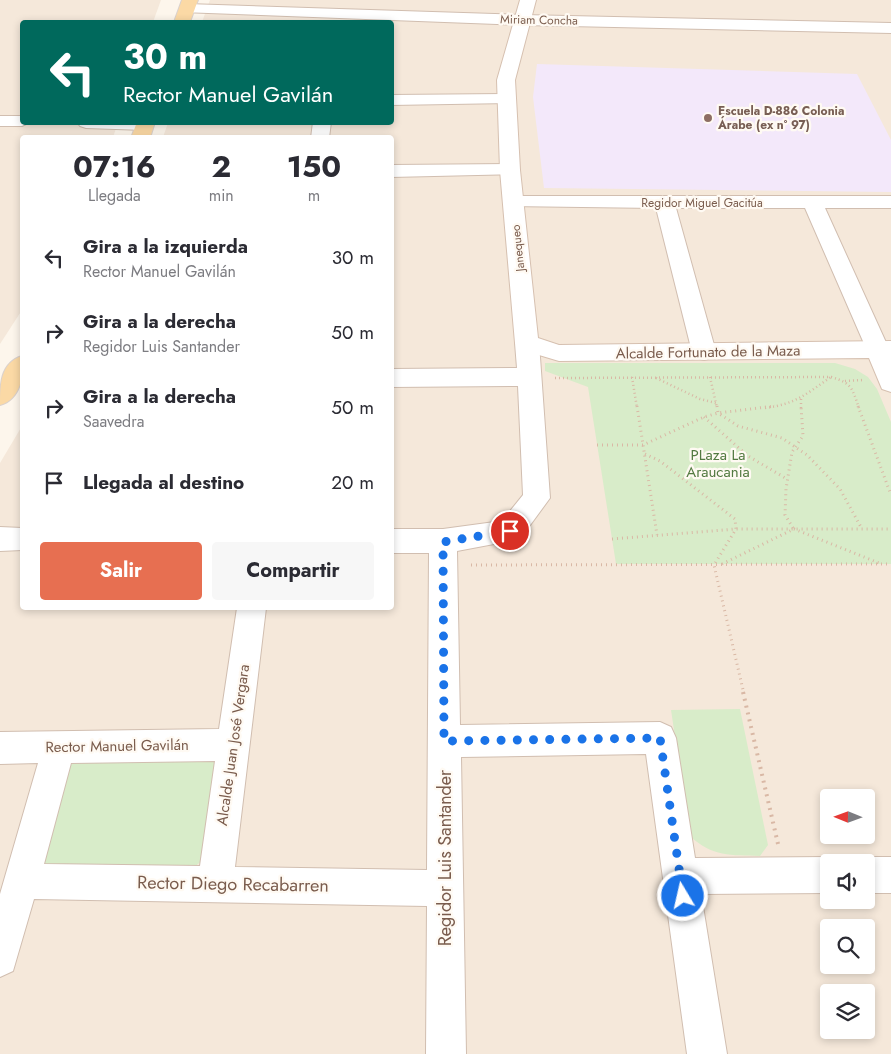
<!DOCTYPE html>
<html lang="es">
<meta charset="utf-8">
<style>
:root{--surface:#fff;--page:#f7f7f7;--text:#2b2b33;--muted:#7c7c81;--accent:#e76f51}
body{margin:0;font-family:Jost,sans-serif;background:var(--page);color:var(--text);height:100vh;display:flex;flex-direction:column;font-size:19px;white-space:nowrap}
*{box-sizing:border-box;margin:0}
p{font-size:16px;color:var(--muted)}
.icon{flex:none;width:28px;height:28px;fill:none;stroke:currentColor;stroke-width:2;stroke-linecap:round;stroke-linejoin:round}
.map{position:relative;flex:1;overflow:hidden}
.details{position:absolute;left:20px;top:135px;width:374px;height:475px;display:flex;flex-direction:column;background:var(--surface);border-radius:5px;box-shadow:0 2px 8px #0003}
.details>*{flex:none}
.hud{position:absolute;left:20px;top:20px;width:374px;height:105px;border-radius:5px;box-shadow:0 2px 8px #0003;background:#00695c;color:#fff;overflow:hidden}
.needle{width:32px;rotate:271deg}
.controls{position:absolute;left:820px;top:789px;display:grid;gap:10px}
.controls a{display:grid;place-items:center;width:55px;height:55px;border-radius:5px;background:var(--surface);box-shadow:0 2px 8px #0003;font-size:25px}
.pin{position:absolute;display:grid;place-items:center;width:42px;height:42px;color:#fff;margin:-21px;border:2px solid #fff;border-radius:50%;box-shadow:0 1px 5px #0007}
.me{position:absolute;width:55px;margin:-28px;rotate:351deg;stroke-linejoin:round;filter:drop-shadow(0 0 4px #0008)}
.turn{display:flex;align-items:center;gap:18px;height:105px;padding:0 20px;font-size:22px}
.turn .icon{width:65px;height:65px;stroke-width:2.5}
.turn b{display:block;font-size:35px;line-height:42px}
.eta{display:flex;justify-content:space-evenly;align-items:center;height:85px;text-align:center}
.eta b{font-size:30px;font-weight:700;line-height:35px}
.primary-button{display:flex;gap:10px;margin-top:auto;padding:10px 20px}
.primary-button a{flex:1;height:58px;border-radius:5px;background:var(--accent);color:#fff;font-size:20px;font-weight:700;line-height:58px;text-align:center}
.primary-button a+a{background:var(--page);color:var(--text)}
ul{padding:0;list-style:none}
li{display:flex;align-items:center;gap:15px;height:75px;padding:0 20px}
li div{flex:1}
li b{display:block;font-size:19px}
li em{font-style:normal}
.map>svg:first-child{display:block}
.residential{fill:#f5e8da;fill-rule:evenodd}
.education{fill:#f3e8fa}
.green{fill:#d8ecc9}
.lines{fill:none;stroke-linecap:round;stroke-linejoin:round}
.minor-casing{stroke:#d1beb0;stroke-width:2}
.secondary-casing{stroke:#d6c0b0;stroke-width:2}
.primary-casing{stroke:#dad1cd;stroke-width:2}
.path-far2{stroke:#d9b8a5;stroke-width:2.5;stroke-dasharray:1 3;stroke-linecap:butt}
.path-far1{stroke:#d9b8a5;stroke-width:3;stroke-dasharray:1 4;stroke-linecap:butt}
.path{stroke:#d9b8a5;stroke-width:4;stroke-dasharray:2 5;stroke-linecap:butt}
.minor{fill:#fff;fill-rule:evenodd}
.secondary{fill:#fff;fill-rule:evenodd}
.primary{fill:#fbd9a5;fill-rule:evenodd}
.route{stroke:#1a73e8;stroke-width:9;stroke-dasharray:0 16.2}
.education-dot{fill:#8d6e63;stroke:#fffaf3;stroke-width:2}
.labels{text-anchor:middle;stroke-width:4.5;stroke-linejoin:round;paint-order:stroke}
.far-street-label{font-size:12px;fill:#7a5c4d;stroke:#fffaf3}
.far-education-label{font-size:12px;font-weight:bold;fill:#785e54;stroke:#fffaf3;text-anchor:start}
.street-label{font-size:15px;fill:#7a5c4d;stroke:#fffaf3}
.park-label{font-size:15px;fill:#537a41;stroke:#fffaf3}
.near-street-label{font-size:18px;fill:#7a5c4d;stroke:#fffaf3}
</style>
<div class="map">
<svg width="891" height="1054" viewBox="0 0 891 1054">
<rect width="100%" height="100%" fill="#fdf6ec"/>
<g class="residential">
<polygon points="0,0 161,0 153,22 22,22 22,122 118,123 113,137 22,138 22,310 0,344"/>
<path d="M210,0H891V1054H0V463L22,426V608H391V138L163,137L168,123L391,122V22H202ZM829,798H866V835H829ZM829,862H866V900H829ZM829,928H866V965H829ZM829,992H866V1030H829Z"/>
</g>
<polygon class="education" points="537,64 857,74 891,140 891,192 544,188 533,97"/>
<g class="green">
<polygon points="545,363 835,363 855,369 868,377 877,389 891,422 891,564 616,564 588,387 545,371"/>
<path d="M740,709L768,845L760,856C731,855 712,857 690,836L671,710Z"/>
<polygon points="90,753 213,755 225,766 211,854 194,867 48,869 40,859 66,768"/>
</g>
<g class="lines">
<defs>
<g id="minor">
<polygon points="187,4 522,15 891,23 891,33 522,25 181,12 179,9"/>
<polygon points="505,94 511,95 514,99 511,103 391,105 391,95"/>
<polygon points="0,116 22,116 22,122 30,122 22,126 0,126"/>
<polygon points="77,122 153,122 154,124 152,128 145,130 86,128 80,126"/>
<polygon points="313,122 331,122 329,138 311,138"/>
<polygon points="510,164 517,166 520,170 517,174 391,177 391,165"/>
<polygon points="513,196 891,196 891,208 825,208 889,349 885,355 877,357 869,355 805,208 676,208 716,352 712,358 704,360 696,358 692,352 656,208 506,206 503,202 506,198"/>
<path d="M527,335L535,337L539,343L550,498L520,539L457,551L460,725L660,722L671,727L676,738L695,858L829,857L842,862H829V893L701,894L727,1054H687L646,754L461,757L466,1054H426L427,906L34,899L13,971L0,977V894L38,763L0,764V732L219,729L237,608H266L235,867L427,870L429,553H391V529H443L502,521L523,495L518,386L391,387V369L517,368L515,343L519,337ZM215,761L200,866L44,864L71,763Z"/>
<polygon points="0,527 22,528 22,550 0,551"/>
<polygon points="866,857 891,857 891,893 866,893 866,862 853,862"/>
</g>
<polygon id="secondary" points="520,0 536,0 515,80 520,170 538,338 559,345 891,341 891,392 882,389 869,358 559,361 519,349 515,343 500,170 497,80"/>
<g id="primary">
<polygon points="182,0 198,0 190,22 174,22"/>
<polygon points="137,122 155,122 150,138 131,138"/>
<path d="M22,356C24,375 21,399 0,405C0,385 0,363 22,356Z"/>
</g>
</defs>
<use href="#minor" class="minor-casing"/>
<use href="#secondary" class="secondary-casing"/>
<use href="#primary" class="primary-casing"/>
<g class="path-far2">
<polyline points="632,377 637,408"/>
<polyline points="710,377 717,408"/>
<path d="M555,378L831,377C852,383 852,388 859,408"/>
<polyline points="656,378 700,399 716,403"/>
<polyline points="845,381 864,380"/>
<polyline points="801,399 801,408"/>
<path d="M765,408C796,404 806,394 831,377"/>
</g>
<g class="path-far1">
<polyline points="637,406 657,535"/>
<polyline points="717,406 718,413 738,426 782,438 807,455 840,489 862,529"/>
<polyline points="858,406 891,495"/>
<polyline points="704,417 748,456 787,479"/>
<polyline points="597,445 643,445 704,417 718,413 775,406"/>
<polyline points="645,454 660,461 735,519 736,529 714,565 744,694"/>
<polyline points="793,528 785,515 786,489 792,452 803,436 801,406"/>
<polyline points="612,539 736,529 891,529"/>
<polyline points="722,564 794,529 879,563"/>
<polyline points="471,565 891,564"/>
</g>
<polyline class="path" points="743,692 778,844"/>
<use href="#minor" class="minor"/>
<use href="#secondary" class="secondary"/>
<use href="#primary" class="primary"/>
</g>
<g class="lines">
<polyline class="route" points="510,531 443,542 444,741 660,738 683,896"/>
</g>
<circle class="education-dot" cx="708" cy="118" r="5"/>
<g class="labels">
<g class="far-street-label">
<text transform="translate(539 20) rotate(1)" y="4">Miriam Concha</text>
<text x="702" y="207">Regidor Miguel Gacitúa</text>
<text transform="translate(518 248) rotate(-96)" y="4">Janequeo</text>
</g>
<g class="far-education-label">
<text x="718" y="115">Escuela D-886 Colonia<tspan x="718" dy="14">Árabe (ex n° 97)</tspan></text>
</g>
<g class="street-label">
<text transform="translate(708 352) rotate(-1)" y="5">Alcalde Fortunato de la Maza</text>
<text transform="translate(233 745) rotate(-82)" y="5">Alcalde Juan José Vergara</text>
<text transform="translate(117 746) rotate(-1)" y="5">Rector Manuel Gavilán</text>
</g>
<g class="park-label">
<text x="718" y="460">PLaza La<tspan x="718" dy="17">Araucania</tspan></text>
</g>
<g class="near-street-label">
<text transform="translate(445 858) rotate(-90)" y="6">Regidor Luis Santander</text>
<text transform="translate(233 884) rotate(1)" y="6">Rector Diego Recabarren</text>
</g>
</g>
</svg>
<div class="controls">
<a><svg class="needle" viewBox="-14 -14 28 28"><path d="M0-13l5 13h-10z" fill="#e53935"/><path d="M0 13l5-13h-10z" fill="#7c7c81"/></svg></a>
<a><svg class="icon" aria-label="sound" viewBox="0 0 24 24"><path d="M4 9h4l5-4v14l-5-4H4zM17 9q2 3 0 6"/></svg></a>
<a><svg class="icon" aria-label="search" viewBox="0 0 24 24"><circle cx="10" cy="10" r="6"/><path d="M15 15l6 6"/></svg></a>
<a><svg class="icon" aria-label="layers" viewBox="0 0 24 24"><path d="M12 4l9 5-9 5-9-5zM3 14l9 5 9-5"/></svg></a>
</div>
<div class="pin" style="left:510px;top:531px;background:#d93025"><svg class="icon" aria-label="arrive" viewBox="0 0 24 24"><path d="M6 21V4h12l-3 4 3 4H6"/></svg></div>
<svg class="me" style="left:683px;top:896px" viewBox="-20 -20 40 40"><circle r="17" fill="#1a73e8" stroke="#fff" stroke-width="3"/><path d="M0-11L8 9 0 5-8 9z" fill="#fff"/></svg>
<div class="hud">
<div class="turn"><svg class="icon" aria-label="left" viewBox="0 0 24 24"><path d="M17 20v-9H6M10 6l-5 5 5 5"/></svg><div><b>30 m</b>Rector Manuel Gavilán</div></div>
</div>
<section class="details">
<div class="eta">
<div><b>07:16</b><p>Llegada</p></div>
<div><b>2</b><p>min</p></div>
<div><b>150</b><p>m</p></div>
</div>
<ul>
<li><svg class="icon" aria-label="left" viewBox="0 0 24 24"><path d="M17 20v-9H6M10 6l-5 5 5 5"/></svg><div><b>Gira a la izquierda</b><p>Rector Manuel Gavilán</p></div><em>30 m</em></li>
<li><svg class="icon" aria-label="right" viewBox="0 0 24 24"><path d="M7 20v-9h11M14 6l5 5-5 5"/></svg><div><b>Gira a la derecha</b><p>Regidor Luis Santander</p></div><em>50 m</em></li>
<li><svg class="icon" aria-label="right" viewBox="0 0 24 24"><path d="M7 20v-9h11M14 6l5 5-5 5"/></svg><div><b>Gira a la derecha</b><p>Saavedra</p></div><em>50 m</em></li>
<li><svg class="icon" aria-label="arrive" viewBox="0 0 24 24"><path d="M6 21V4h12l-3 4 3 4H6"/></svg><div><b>Llegada al destino</b></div><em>20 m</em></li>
</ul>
<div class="primary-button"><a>Salir</a><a>Compartir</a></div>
</section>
</div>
